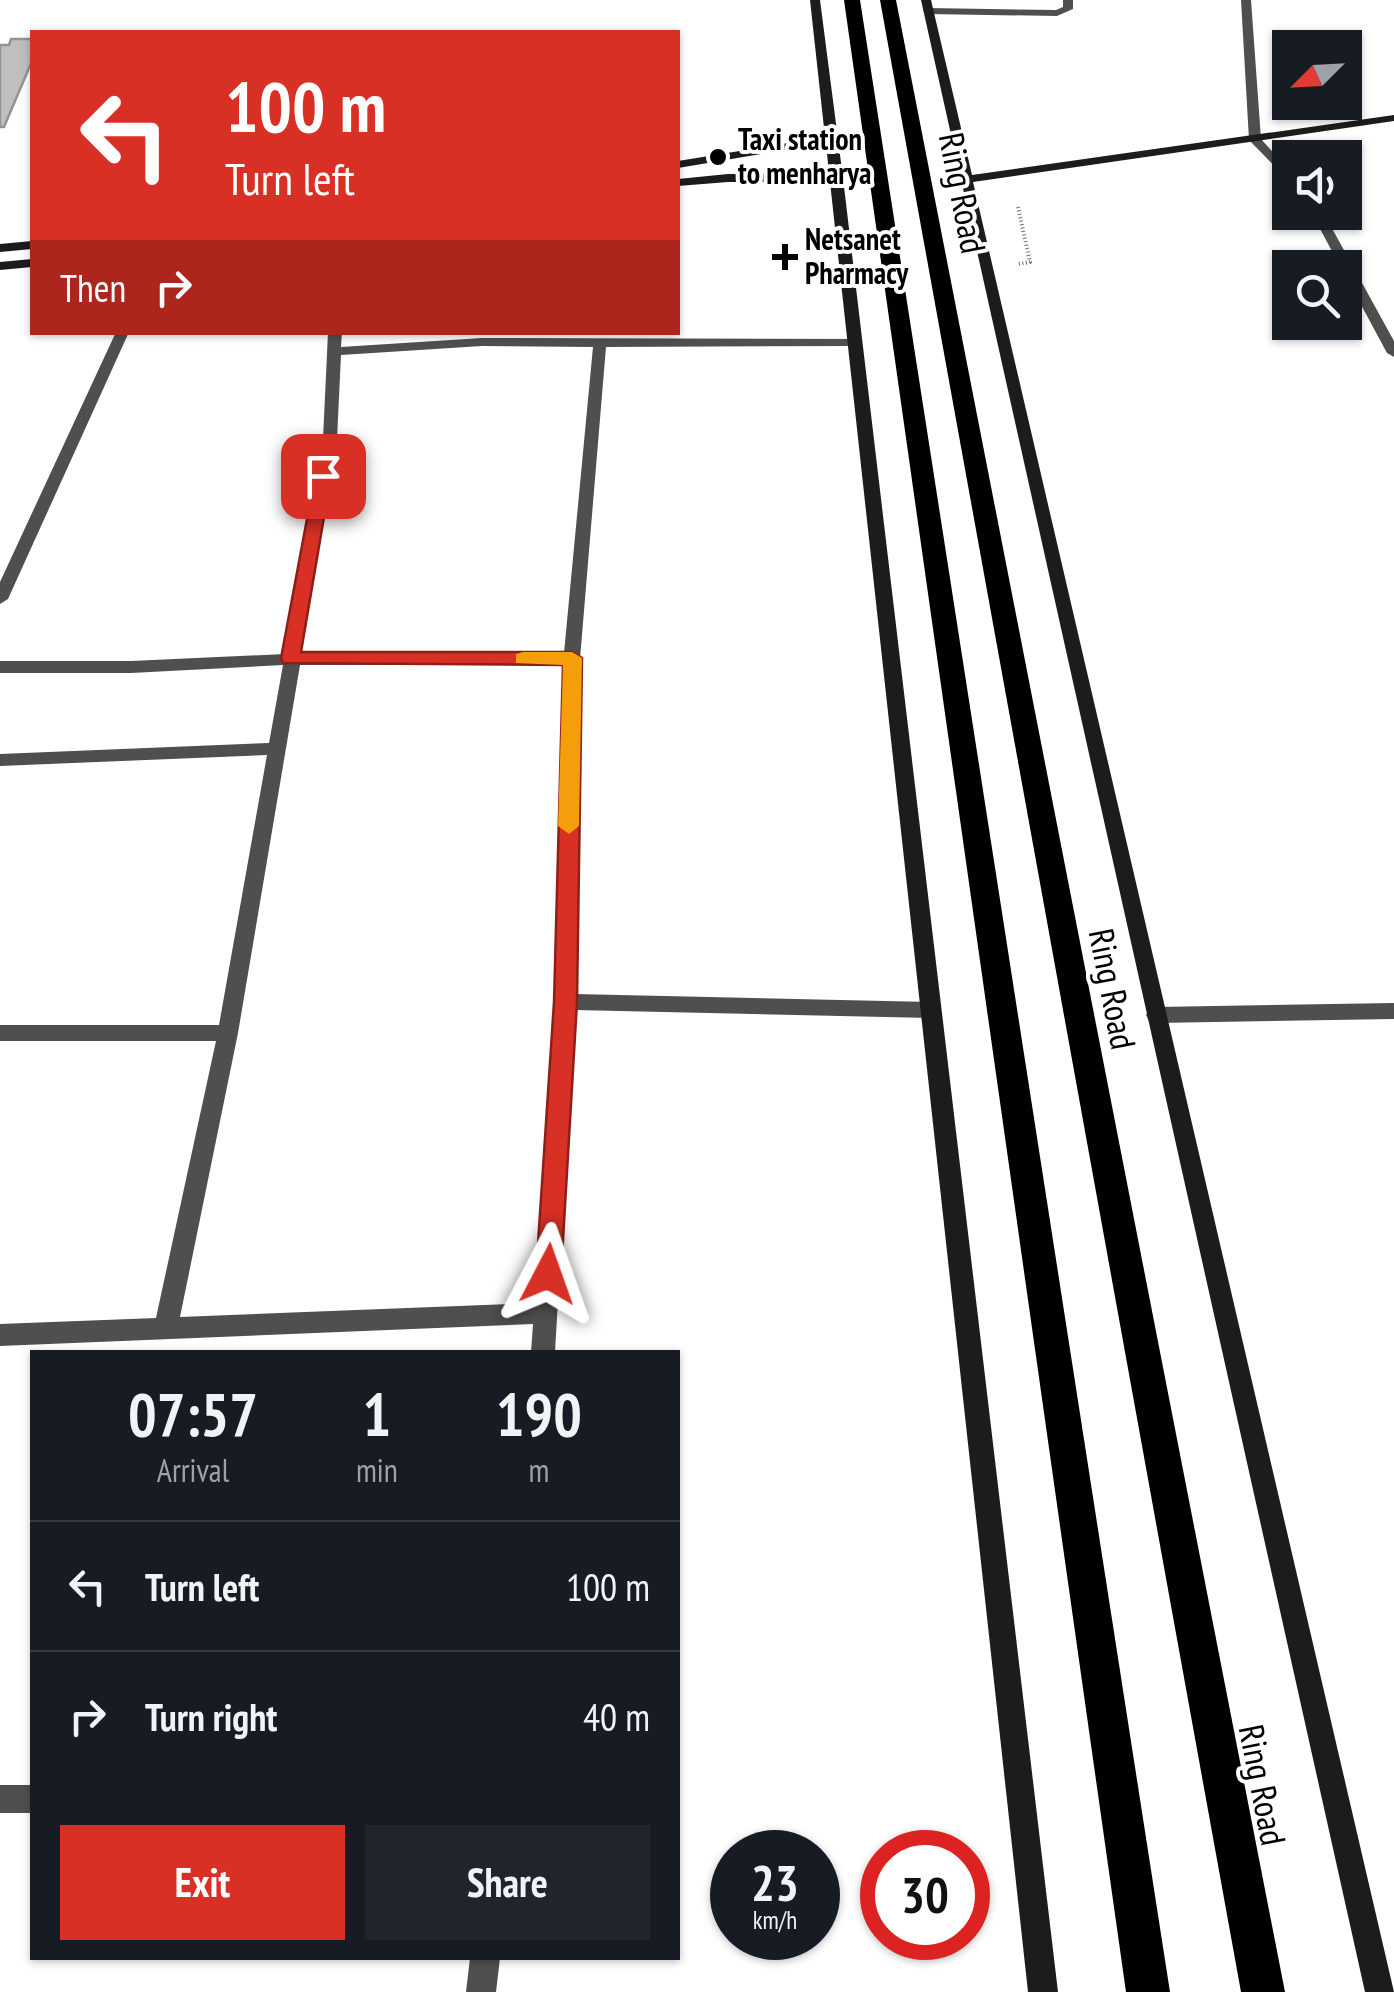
<!DOCTYPE html>
<style>
:root{--surface:#171b24;--page:#20242c;--text:#f1f3f6;--muted:#9ea1a6;--line:#363941;--accent:#d93025}
body{margin:0;font-family:"PT Sans Narrow",sans-serif;background:var(--page);color:var(--text);height:100vh;display:flex;flex-direction:column;font-size:38px;white-space:nowrap}
*{box-sizing:border-box;margin:0}
p{font-size:32px;color:var(--muted)}
.icon{flex:none;width:55px;height:55px;fill:none;stroke:currentColor;stroke-width:2;stroke-linecap:round;stroke-linejoin:round}
.map{position:relative;flex:1;overflow:hidden}
.drawer{position:absolute;left:30px;top:1350px;width:650px;height:610px;display:flex;flex-direction:column;background:var(--surface);border-radius:0px;box-shadow:0 2px 8px #0004}
.drawer>*{flex:none}
.guide{position:absolute;left:30px;top:30px;width:650px;height:305px;border-radius:0px;box-shadow:0 2px 8px #0004;background:#d93025;color:#fff;overflow:hidden}
.needle{width:65px;rotate:246deg}
.controls{position:absolute;left:1272px;top:30px;display:grid;gap:20px}
.controls a{display:grid;place-items:center;width:90px;height:90px;border-radius:0px;background:var(--surface);box-shadow:0 2px 8px #0004;font-size:50px}
.speed{position:absolute;left:710px;top:1830px;display:flex;gap:20px;font-size:50px;font-weight:700;text-align:center}
.speed>*{display:grid;place-content:center;width:130px;height:130px;border-radius:50%;background:var(--surface);box-shadow:0 2px 8px #0004;line-height:1}
.speed small{font-size:25px;font-weight:400}
.speed .limit{border:15px solid #d22;background:#fff;color:#111}
.pin{position:absolute;display:grid;place-items:center;width:85px;height:85px;color:#fff;margin:-42px;border-radius:20px;box-shadow:0 5px 15px #0006}
.me{position:absolute;width:110px;margin:-55px;rotate:4deg;stroke-linejoin:round;filter:drop-shadow(0 0 8px #0008)}
.turn{display:flex;align-items:center;gap:35px;height:210px;padding:0 30px;font-size:45px}
.turn .icon{width:130px;height:130px;stroke-width:2.5}
.turn b{display:block;font-size:70px;line-height:85px}
.then{display:flex;align-items:center;height:95px;padding:0 30px;background:#0003;gap:20px;font-size:38px}
.eta{display:flex;justify-content:space-evenly;align-items:center;height:170px;text-align:center}
.eta b{font-size:60px;font-weight:700;line-height:70px}
.button{display:flex;gap:20px;margin-top:auto;padding:20px 30px}
.button a{flex:1;height:115px;border-radius:0px;background:var(--accent);color:#fff;font-size:40px;font-weight:700;line-height:115px;text-align:center}
.button a+a{background:var(--page);color:var(--text)}
ul{padding:0;list-style:none}
li{display:flex;align-items:center;gap:30px;height:130px;padding:0 30px;border-top:2px solid var(--line)}
li div{flex:1}
li b{display:block;font-size:38px}
li em{font-style:normal}
.map>svg:first-child{display:block}
.building{fill:#bfbfbf;stroke:#939393;stroke-width:2.5}
.lines{fill:none;stroke-linecap:round;stroke-linejoin:round}
.path{stroke:#717171;stroke-width:4;stroke-dasharray:1 2.5;stroke-linecap:butt}
.street{fill:#4f4f4f;fill-rule:evenodd}
.secondary{fill:#1c1c1c;fill-rule:evenodd}
.highway{fill:#000;fill-rule:evenodd}
.route{fill:#d93025;stroke:#8d1f18;stroke-width:2.5}
.slow{fill:#f59e0b}
.poi-dot{fill:#000;stroke:#fff;stroke-width:4}
.labels{text-anchor:middle;stroke-width:8;stroke-linejoin:round;paint-order:stroke}
.far-poi-label{font-size:30px;font-weight:bold;fill:#000;stroke:#fff;text-anchor:start}
.street-label{font-size:35px;fill:#000;stroke:#fff}
</style>
<div class="map">
<svg width="1394" height="1992" viewBox="0 0 1394 1992">
<rect width="100%" height="100%" fill="#fff"/>
<polygon class="building" points="11,39 32,39 32,61 4,127 0,127 0,45 9,45"/>
<g class="lines">
<polyline class="path" points="1018,207 1030,262 1018,264"/>
<g class="street">
<polygon points="1063,0 1073,0 1073,9 1057,16 928,14 923,11 928,8 1056,10 1063,7"/>
<polygon points="1241,0 1251,0 1261,139 1290,171 1290,182 1249,140"/>
<polygon points="1311,212 1323,212 1394,341 1394,357 1387,353 1345,275 1345,268 1341,268"/>
<polygon points="116,332 129,332 8,599 0,604 0,582"/>
<path d="M328,332H342L341,347L482,338L859,339L861,342L854,346L606,347L580,659L575,994L930,1002L937,1004L940,1010L937,1016L930,1018L575,1010L555,1352H531L533,1324L0,1346V1324L156,1318L216,1041H0V1025H219L267,755L0,766V754L269,743L283,665L131,673H0V661H131L285,654L323,439ZM482,346L593,347L564,653H301L337,439L341,355ZM300,665H564L555,1002L535,1303L180,1317L238,1033Z"/>
<polygon points="1394,1003 1394,1019 1156,1023 1149,1021 1146,1015 1149,1009 1156,1007"/>
<rect x="0" y="1785" width="32" height="28"/>
<polygon points="470,1958 500,1958 496,1992 466,1992"/>
</g>
<g class="secondary">
<polygon points="810,0 820,0 843,178 1058,1992 1028,1992 830,182 728,182 678,186 678,179 728,174 829,174 826,143 678,168 678,161 825,137"/>
<polygon points="921,0 931,0 972,175 1394,115 1394,121 973,182 1394,1992 1365,1992"/>
<polygon points="32,241 32,249 0,252 0,244"/>
<polygon points="32,259 32,267 0,270 0,262"/>
</g>
<g class="highway">
<polygon points="844,0 860,0 1170,1992 1126,1992"/>
<polygon points="880,0 896,0 1285,1992 1241,1992"/>
</g>
</g>
<polygon class="route" points="323,470 331,476 301,652 572,652 582,658 577,1002 561,1274 558,1283 548,1286 539,1283 536,1274 554,1002 563,665 283,663 281,658 315,476"/>
<polygon class="slow" points="523,652 572,652 582,658 579,826 569,834 558,826 563,665 516,663 516,654"/>
<g class="poi-dot">
<circle cx="718" cy="157" r="10"/>
<path d="M780 242h10v10h10v10h-10v10h-10v-10h-10v-10h10z"/>
</g>
<g class="labels">
<g class="far-poi-label">
<text x="738" y="150">Taxi station<tspan x="738" dy="34">to menharya</tspan></text>
<text x="805" y="250">Netsanet<tspan x="805" dy="34">Pharmacy</tspan></text>
</g>
<g class="street-label">
<text transform="translate(962 193) rotate(79)" y="12">Ring Road</text>
<text transform="translate(1112 989) rotate(79)" y="12">Ring Road</text>
<text transform="translate(1262 1785) rotate(79)" y="12">Ring Road</text>
</g>
</g>
</svg>
<div class="controls">
<a><svg class="needle" viewBox="-14 -14 28 28"><path d="M0-13l5 13h-10z" fill="#e53935"/><path d="M0 13l5-13h-10z" fill="#9ea1a6"/></svg></a>
<a><svg class="icon" aria-label="sound" viewBox="0 0 24 24"><path d="M4 9h4l5-4v14l-5-4H4zM17 9q2 3 0 6"/></svg></a>
<a><svg class="icon" aria-label="search" viewBox="0 0 24 24"><circle cx="10" cy="10" r="6"/><path d="M15 15l6 6"/></svg></a>
</div>
<div class="speed"><div>23<small>km/h</small></div><div class="limit">30</div></div>
<div class="pin" style="left:323px;top:476px;background:#d93025"><svg class="icon" aria-label="arrive" viewBox="0 0 24 24"><path d="M6 21V4h12l-3 4 3 4H6"/></svg></div>
<svg class="me" style="left:548px;top:1274px" viewBox="-20 -20 40 40"><path d="M0-17L14 15 0 8-14 15z" fill="#d93025" stroke="#fff" stroke-width="4"/></svg>
<div class="guide">
<div class="turn"><svg class="icon" aria-label="left" viewBox="0 0 24 24"><path d="M17 20v-9H6M10 6l-5 5 5 5"/></svg><div><b>100 m</b>Turn left</div></div>
<div class="then">Then<svg class="icon" aria-label="right" viewBox="0 0 24 24"><path d="M7 20v-9h11M14 6l5 5-5 5"/></svg></div>
</div>
<section class="drawer">
<div class="eta">
<div><b>07:57</b><p>Arrival</p></div>
<div><b>1</b><p>min</p></div>
<div><b>190</b><p>m</p></div>
</div>
<ul>
<li><svg class="icon" aria-label="left" viewBox="0 0 24 24"><path d="M17 20v-9H6M10 6l-5 5 5 5"/></svg><div><b>Turn left</b></div><em>100 m</em></li>
<li><svg class="icon" aria-label="right" viewBox="0 0 24 24"><path d="M7 20v-9h11M14 6l5 5-5 5"/></svg><div><b>Turn right</b></div><em>40 m</em></li>
</ul>
<div class="button"><a>Exit</a><a>Share</a></div>
</section>
</div>
